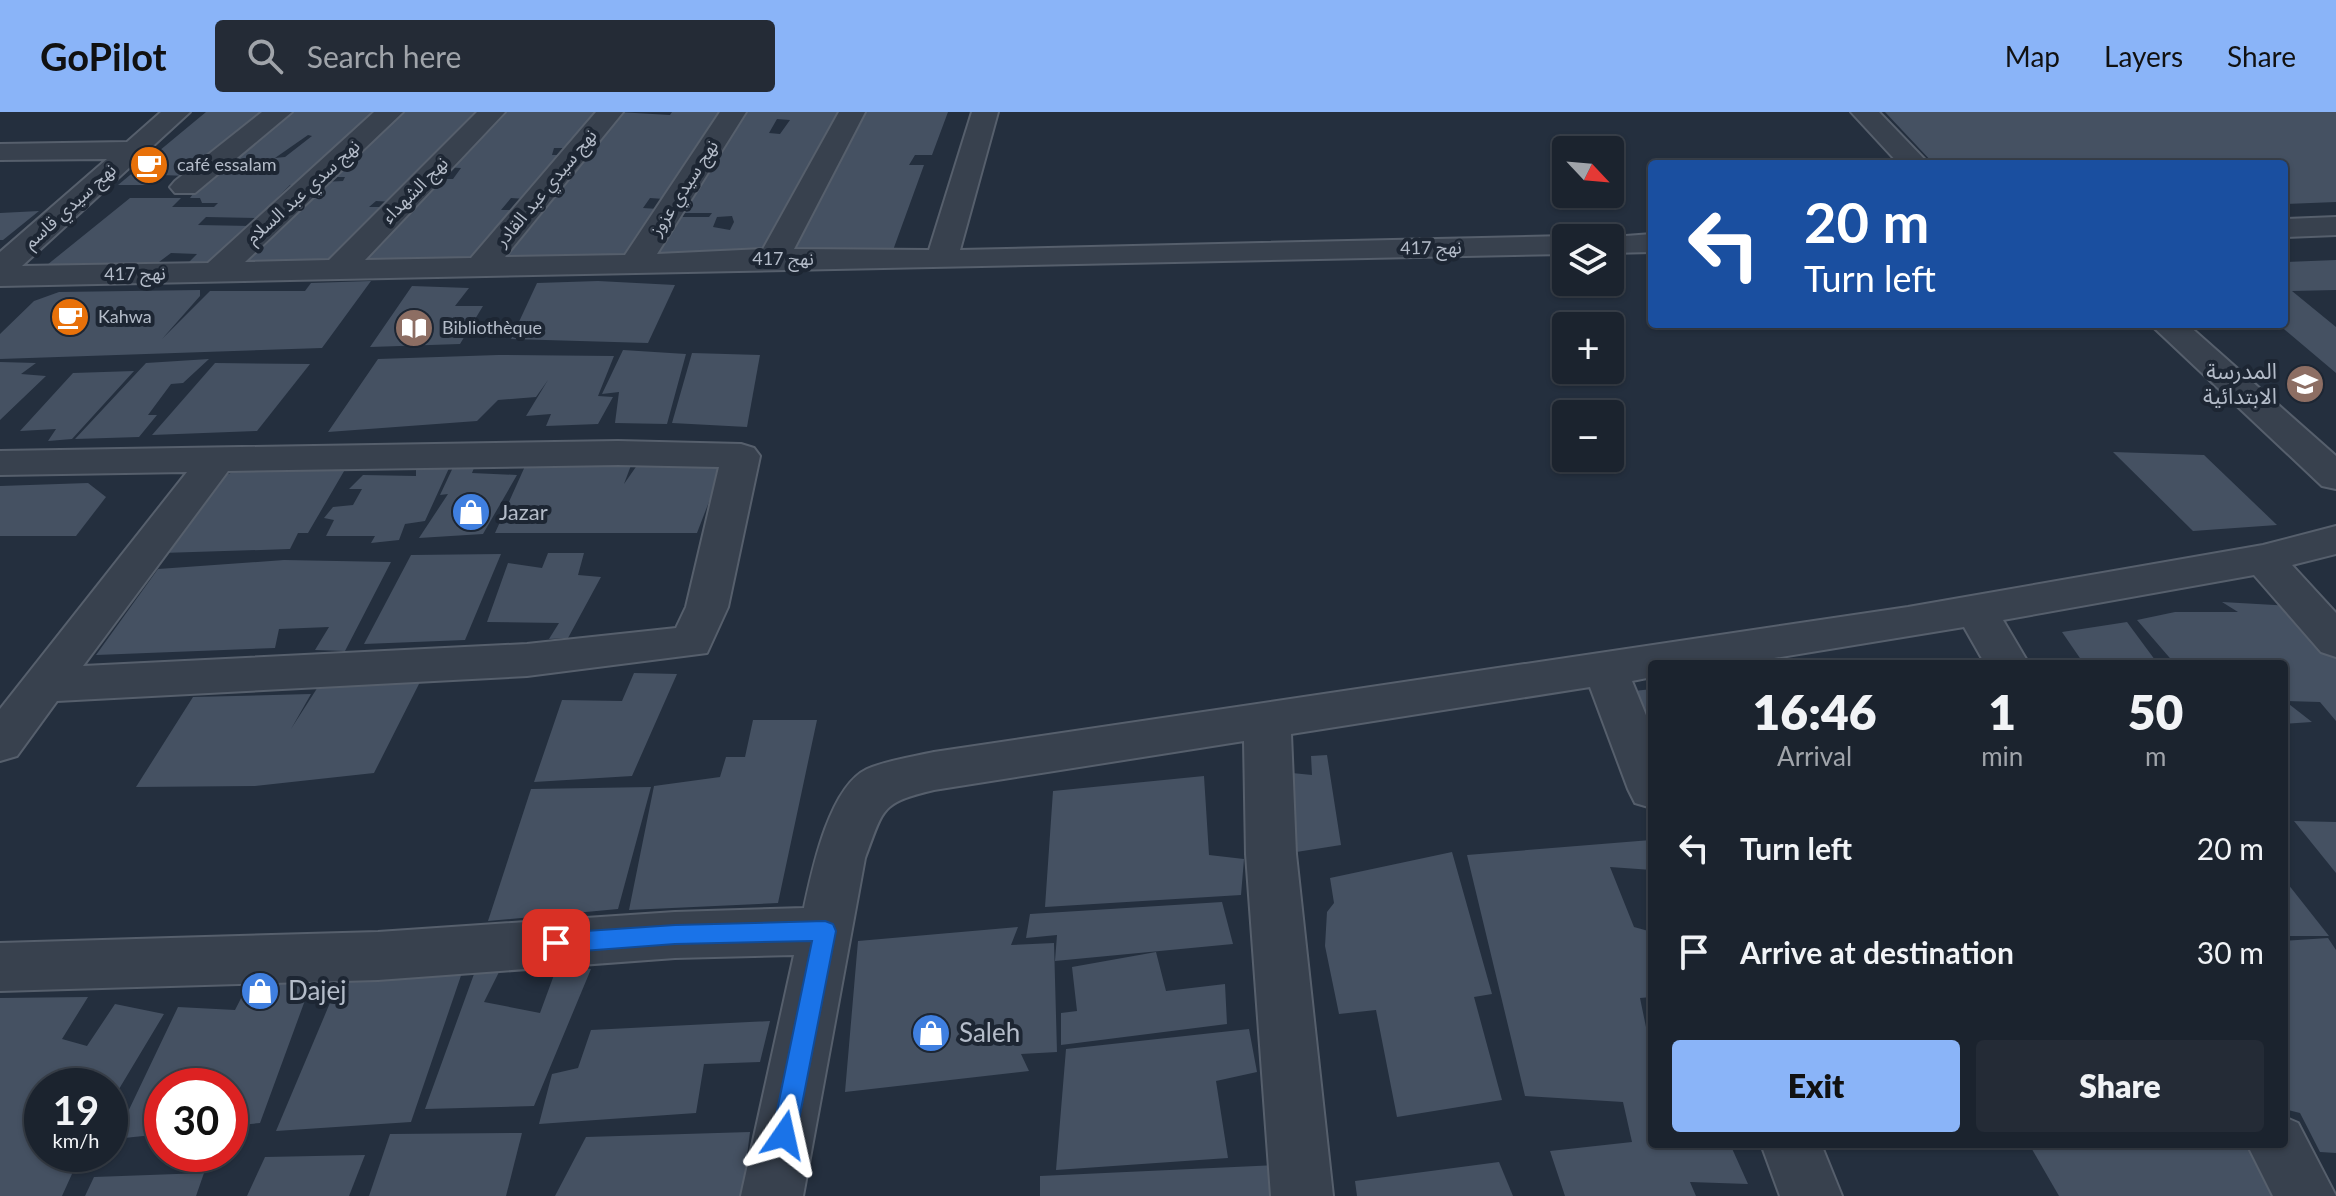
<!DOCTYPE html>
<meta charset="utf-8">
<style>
:root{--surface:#1b232e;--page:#242b36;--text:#f1f3f6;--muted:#a0a4aa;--line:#39404a;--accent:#8ab4f8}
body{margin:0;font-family:Lato,"Noto Sans Arabic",sans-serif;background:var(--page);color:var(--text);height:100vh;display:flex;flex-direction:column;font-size:30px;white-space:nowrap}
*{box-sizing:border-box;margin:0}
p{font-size:26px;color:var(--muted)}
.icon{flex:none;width:44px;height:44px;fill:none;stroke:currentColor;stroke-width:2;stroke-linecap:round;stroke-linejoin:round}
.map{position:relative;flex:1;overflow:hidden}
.details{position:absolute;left:1648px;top:548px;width:640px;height:488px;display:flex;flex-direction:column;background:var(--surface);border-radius:8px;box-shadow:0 2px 6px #0004,0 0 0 2px var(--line)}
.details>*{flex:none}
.guide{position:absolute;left:1648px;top:48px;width:640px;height:168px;border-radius:8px;box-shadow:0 2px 6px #0004,0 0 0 2px var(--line);background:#1a4fa0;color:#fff;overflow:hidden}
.needle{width:52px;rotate:116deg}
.controls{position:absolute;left:1552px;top:24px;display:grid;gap:16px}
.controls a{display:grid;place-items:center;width:72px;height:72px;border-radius:8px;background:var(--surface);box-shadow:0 2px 6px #0004,0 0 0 2px var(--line);font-size:40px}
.speed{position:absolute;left:24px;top:956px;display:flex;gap:16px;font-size:40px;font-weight:700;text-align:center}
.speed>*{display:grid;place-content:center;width:104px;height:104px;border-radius:50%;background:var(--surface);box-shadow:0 2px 6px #0004,0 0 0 2px var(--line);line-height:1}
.speed small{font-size:20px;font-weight:400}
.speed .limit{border:12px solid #d22;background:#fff;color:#111}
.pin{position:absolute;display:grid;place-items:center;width:68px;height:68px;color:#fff;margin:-34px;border-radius:16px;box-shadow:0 4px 12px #0006}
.me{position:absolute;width:88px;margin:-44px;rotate:11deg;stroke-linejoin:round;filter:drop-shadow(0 0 6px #0008)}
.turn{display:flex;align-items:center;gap:28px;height:168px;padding:0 24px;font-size:36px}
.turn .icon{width:104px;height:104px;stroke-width:2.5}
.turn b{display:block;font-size:56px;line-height:68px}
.eta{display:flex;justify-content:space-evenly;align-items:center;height:136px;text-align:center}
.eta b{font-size:48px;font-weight:800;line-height:56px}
.button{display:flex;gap:16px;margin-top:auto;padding:16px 24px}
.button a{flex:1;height:92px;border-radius:8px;background:var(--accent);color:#111;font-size:32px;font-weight:800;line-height:92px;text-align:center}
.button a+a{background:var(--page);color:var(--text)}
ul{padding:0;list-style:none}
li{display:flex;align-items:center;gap:24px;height:104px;padding:0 24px}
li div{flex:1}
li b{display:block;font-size:30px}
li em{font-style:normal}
header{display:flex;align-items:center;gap:48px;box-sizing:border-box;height:112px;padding:0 40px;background:var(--accent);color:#111}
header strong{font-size:38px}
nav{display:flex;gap:44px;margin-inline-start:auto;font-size:28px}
.search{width:560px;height:72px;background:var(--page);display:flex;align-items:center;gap:20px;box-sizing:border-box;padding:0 28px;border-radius:8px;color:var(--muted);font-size:30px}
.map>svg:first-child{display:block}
.building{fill:#455162;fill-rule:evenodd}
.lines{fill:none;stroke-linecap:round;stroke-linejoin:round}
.street-casing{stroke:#565f6c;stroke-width:4}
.street{fill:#38414e;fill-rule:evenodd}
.route{fill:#1a73e8;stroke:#114b97;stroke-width:2}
.labels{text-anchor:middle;stroke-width:8;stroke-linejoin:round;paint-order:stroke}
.far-poi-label{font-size:18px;fill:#b4bcc9;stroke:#1d2633;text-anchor:start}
.far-street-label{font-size:18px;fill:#b4bcc9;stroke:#1d2633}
.poi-label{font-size:22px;fill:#b4bcc9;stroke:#1d2633;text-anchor:end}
.near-poi-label{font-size:26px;fill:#b4bcc9;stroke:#1d2633;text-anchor:start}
</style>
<header>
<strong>GoPilot</strong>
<div class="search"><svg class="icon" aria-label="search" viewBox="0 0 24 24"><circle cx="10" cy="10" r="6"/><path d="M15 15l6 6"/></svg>Search here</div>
<nav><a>Map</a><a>Layers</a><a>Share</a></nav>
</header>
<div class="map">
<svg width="2336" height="1084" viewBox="0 0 2336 1084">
<rect width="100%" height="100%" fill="#242f3e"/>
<g class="building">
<polygon points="206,0 265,0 188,64 161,63 150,73 118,73"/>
<path d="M289,0H379L295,74L290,73L257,106L206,105L198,113L251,114L210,150L188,151L197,142L171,141L155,153H47L130,86H181L172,95H214L218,91H202L200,86H190L202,69ZM308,23L312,24L285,45L275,46Z"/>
<polygon points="397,0 483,0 393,90 376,89 369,95 388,95 329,152 240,153 323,70 343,69 345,65 325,65"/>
<polygon points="499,0 599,0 569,36 554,36 552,43 563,43 526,87 511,86 501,98 513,98 476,145 353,149 436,67 453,67 461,56 442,55"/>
<polygon points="618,0 670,3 672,0 719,0 684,54 689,54 683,65 678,63 664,87 650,86 643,96 658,97 626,143 498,144"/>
<path d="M745,0H840L788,89L795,88L767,143L650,144L672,105H709L712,101H674ZM777,7L790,8L780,22L769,21ZM732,104L734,110L730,118L713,115L717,105Z"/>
<polygon points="866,0 948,0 932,43 915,43 909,53 924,53 892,141 787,143 852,16 858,16"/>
<polygon points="1885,0 2336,0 2336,90 2284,92 2284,52 1934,52"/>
<polygon points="39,99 3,128 0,128 0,101"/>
<polygon points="2336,148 2336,178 2292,179 2336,215 2336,261 2278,212 2284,212 2284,150"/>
<polygon points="371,169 322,236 0,247 0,222 34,189 59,180 200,178 200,184 162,227 210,179 305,179 311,171"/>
<polygon points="598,169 675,173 648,231 511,227 537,171"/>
<polygon points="412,174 469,176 455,194 483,194 460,232 370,235"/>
<polygon points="623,238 686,242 667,312 615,311 619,280 602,282"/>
<polygon points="692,241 760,243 747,315 672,311"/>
<polygon points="498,243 614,244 598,284 613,285 598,312 546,314 551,302 526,304 548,268 536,285 498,288 477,309 328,320 378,247"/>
<polygon points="209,247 183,271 171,272 148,303 157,303 139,325 75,327 146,251"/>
<polygon points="0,250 36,251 21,262 46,264 0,308"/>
<polygon points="215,251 310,252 257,319 152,323"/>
<polygon points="134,259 72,327 48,329 56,317 20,319 73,261"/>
<polygon points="2113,340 2204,343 2277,413 2193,419"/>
<polygon points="633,348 624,372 640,349 725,348 697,421 495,421 526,352"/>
<polygon points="456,349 476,351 472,361 517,363 483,422 419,426 448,382 440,383"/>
<polygon points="347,354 308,421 298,421 290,437 162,441 202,374 237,358"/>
<polygon points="416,354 450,354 425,409 405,412 399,428 371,431 375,424 326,424 334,408 324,406 333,395 353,393 362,377 349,377 363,363 416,364"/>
<polygon points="88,371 106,385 76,424 0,424 0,374"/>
<polygon points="548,441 584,441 578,463 601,465 568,526 549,527 559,511 487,510 508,451 542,456"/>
<polygon points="501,442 465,528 364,532 411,443"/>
<polygon points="284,448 391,450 345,539 315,538 329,515 279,517 275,536 96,543 158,457"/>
<polygon points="2222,490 2292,494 2336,547 2336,609 2320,590 2285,589 2312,610 2284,612 2284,552 2175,552 2137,508 2175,500 2238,500"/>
<polygon points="2127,510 2158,552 2084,552 2062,520"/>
<polygon points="634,561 677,562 632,664 534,670 562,588 622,589"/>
<polygon points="422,566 374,661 255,674 136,675 193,585 311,582 291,617 323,567"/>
<polygon points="1652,577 1652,649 1625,580"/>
<polygon points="753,608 817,608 778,791 629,798 654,674 720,665 726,645 745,645"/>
<polygon points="1327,643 1341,733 1290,741 1282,660 1312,663 1311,644"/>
<polygon points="1204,664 1209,743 1244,747 1241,783 1045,795 1053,679"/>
<polygon points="651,675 618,797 488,809 531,677"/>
<polygon points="2294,709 2336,710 2336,761"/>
<polygon points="1651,728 1652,758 1610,755 1634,815 1652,820 1652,885 1640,886 1652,944 1652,1032 1730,1032 1748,1072 1690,1070 1696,1084 1565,1084 1550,1039 1632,1030 1623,990 1525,984 1467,743"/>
<polygon points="1452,740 1492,882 1474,885 1502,988 1397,1005 1376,898 1339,902 1325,834 1327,800 1334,791 1330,766"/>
<polygon points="2284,767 2329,824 2284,824"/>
<polygon points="1222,790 1233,832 1055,849 1057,823 1026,826 1030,802"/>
<polygon points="1018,815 1011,833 1054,831 1057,940 1021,942 1029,959 845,980 858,829"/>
<polygon points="2328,826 2336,838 2336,1041 2320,1040 2300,1001 2284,997 2284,932 2289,930 2284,921 2284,829"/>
<polygon points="1156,840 1166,879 1225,872 1227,912 1061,933 1061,901 1077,899 1072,855"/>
<polygon points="466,849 411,1010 276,1019 343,860"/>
<polygon points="478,851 502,854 484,890 540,901 558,852 591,857 534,994 425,997"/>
<polygon points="254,861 315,861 260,1011 230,1014 230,974 162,974 162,1022 115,1027 178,895 235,898"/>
<polygon points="88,885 62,927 87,934 115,892 164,902 110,992 110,974 42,974 42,1042 81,1042 62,1084 0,1084 0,886"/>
<polygon points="770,909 760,950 704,952 696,1001 539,1012 552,962 578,956 591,918"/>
<polygon points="1249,917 1257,960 1216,969 1228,1046 1056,1058 1066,937"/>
<polygon points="750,1020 742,1084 555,1084 586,1025"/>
<polygon points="522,1021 506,1084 369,1084 390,1022"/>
<polygon points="2029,1032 2259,1032 2288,1084 2059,1084"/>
<polygon points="365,1043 349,1084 247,1084 265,1045"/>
<polygon points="1499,1050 1513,1084 1357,1084 1355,1069"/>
<polygon points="1279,1053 1282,1084 1040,1084 1040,1064"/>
<polygon points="204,1061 196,1084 85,1084 94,1065"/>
</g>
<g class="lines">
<defs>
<g id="street">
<polygon points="161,0 190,0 22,154 208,151 374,0 403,0 245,150 329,148 477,0 505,0 365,148 471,146 596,0 623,0 505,145 625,143 720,0 746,0 657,142 763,137 839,0 865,0 794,137 929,138 972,0 998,0 960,138 1566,124 1575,126 1566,126 1566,142 0,174 0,140 107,47 0,48 0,32 127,30"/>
<polygon points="262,0 292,0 195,81 175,81 170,75 175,69"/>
<polygon points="1851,0 1879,0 1929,52 1899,52"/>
<polygon points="2336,105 2336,123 2284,125 2284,107"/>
<polygon points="1652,122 1652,140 1610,141 1610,126 1599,126"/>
<polygon points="2150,212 2187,212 2336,344 2336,377 2322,374"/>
<path d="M618,329L741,332L754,336L760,344L728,495L707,541L527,564L57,589L17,644L0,649V597L187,360L0,363V339ZM618,353L719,355L686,495L676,516L527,532L83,554L228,359Z"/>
<path d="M2336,414V442L2292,453L2336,501V545L2321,540L2254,463L2003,508L2029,552H1985L1964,515L1738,552H1652V565L1632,569L1652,618V696L1635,691L1628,677L1590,575L1291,622L1296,742L1333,1084H1271L1246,742L1244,629L934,678C880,691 884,696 865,746L803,1084H741L794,843L675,846L378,868L0,879V831L378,820L675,800L804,796C812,759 829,675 867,657C888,648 912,645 934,640L1908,495L2263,433Z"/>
<polygon points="2284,1005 2298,1011 2336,1084 2273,1084 2247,1032 2284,1032"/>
<polygon points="1761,1032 1821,1032 1842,1084 1780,1084"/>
</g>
</defs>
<use href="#street" class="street-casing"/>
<use href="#street" class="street"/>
</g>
<polygon class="route" points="825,809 833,812 836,819 796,1023 793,1032 784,1035 775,1032 772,1023 812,829 675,832 556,841 548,838 545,831 548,824 556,821 675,813"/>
<defs>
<symbol id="cafe-disc" viewBox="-11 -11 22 22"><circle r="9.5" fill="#e8710a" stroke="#1d2633"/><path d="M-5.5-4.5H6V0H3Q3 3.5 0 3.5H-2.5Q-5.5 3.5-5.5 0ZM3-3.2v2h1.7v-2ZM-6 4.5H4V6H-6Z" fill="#fff"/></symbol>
<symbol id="library-disc" viewBox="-11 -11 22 22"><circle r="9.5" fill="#8d6e63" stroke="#1d2633"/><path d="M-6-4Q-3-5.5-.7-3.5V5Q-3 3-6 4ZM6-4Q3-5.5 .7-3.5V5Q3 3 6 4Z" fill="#fff"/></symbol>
<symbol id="school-disc" viewBox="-11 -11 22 22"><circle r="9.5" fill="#8d6e63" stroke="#1d2633"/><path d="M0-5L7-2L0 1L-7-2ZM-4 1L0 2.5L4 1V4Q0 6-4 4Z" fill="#fff"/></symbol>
<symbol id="shop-disc" viewBox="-11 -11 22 22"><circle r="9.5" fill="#3f7fe0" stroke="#1d2633"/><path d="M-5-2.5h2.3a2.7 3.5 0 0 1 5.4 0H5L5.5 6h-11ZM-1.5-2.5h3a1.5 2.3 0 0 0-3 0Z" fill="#fff"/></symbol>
</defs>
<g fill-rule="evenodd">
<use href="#cafe-disc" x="127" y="31" width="44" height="44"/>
<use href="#cafe-disc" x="48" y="183" width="44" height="44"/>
<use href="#library-disc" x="392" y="194" width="44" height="44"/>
<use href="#school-disc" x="2283" y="250" width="44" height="44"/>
<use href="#shop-disc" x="449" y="378" width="44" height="44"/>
<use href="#shop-disc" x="238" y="857" width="44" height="44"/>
<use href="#shop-disc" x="909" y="899" width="44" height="44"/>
</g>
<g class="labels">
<g class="far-poi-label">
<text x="177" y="59">café essalam</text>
<text x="98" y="211">Kahwa</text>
<text x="442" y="222">Bibliothèque</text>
</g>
<g class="far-street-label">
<text transform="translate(546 76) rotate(-50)" y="6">نهج سيدي عبد القادر</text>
<text transform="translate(684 76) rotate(-57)" y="6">نهج سيدي عزوز</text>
<text transform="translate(415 78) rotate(-45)" y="6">نهج الشهداء</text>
<text transform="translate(303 80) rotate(-42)" y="6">نهج سدي عبد السلام</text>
<text transform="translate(70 94) rotate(-42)" y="6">نهج سيدي قاسم</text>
<text transform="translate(1431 136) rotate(-1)" y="6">نهج 417</text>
<text x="783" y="153">نهج 417</text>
<text transform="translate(135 162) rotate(-1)" y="6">نهج 417</text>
</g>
<g class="poi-label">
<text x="2277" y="267">المدرسة<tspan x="2277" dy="25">الابتدائية</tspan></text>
<text x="499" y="408" text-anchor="start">Jazar</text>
</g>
<g class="near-poi-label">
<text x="288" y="888">Dajej</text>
<text x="959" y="930">Saleh</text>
</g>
</g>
</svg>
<div class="controls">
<a><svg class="needle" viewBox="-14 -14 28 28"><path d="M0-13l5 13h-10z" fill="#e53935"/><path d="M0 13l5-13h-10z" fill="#a0a4aa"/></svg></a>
<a><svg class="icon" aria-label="layers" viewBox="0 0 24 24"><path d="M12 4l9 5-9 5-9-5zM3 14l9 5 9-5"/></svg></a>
<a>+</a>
<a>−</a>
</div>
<div class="speed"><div>19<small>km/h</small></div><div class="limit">30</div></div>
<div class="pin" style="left:556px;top:831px;background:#d93025"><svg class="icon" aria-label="arrive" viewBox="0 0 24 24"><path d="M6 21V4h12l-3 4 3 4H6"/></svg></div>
<svg class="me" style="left:784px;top:1023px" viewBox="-20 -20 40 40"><path d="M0-17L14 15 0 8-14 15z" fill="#1a73e8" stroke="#fff" stroke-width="4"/></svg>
<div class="guide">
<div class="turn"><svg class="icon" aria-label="left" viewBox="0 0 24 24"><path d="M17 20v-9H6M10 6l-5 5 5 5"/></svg><div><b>20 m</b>Turn left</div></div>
</div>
<section class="details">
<div class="eta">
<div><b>16:46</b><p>Arrival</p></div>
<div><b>1</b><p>min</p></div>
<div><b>50</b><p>m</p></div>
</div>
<ul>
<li><svg class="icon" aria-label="left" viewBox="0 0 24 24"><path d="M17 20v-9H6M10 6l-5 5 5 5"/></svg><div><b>Turn left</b></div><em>20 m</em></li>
<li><svg class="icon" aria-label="arrive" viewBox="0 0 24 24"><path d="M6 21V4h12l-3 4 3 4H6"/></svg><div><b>Arrive at destination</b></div><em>30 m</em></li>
</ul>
<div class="button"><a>Exit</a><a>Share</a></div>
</section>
</div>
